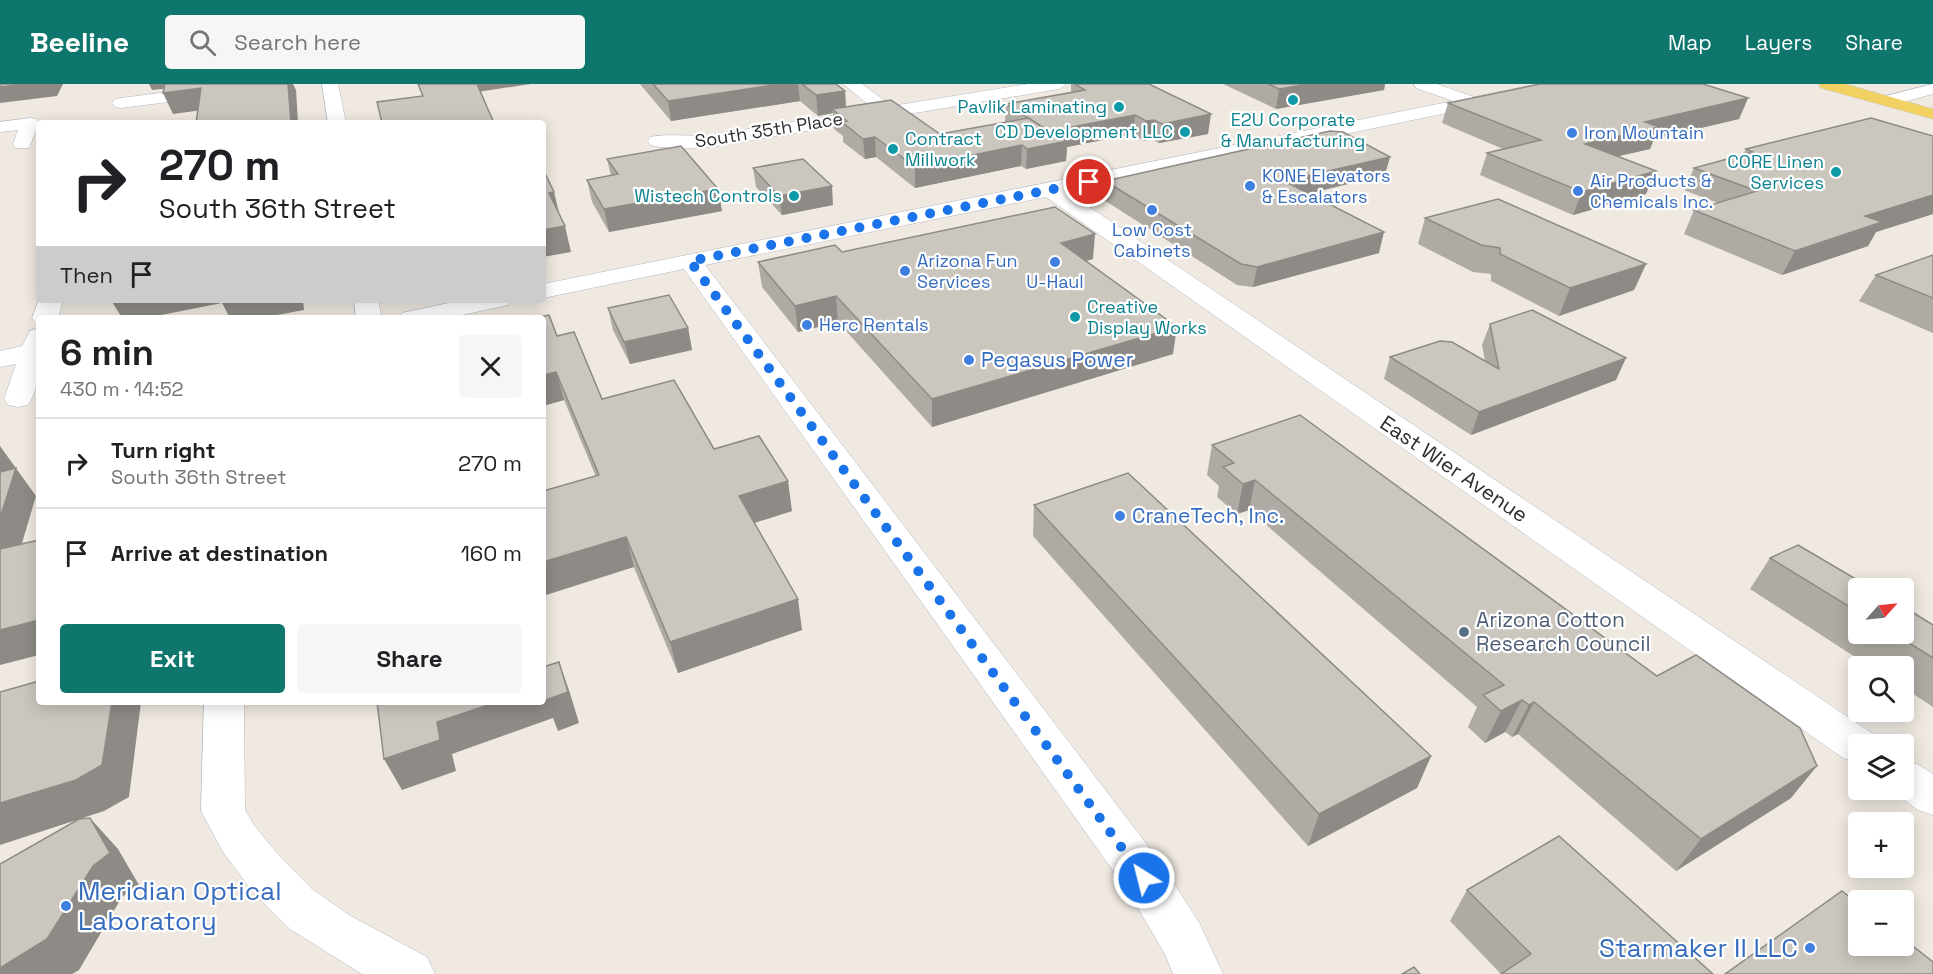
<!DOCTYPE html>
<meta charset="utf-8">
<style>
:root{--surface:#fff;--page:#f6f6f6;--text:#202124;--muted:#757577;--line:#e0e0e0;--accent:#0f766e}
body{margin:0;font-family:"Space Grotesk",sans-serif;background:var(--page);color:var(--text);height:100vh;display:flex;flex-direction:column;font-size:22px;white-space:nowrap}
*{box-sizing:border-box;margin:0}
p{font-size:20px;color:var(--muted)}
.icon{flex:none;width:33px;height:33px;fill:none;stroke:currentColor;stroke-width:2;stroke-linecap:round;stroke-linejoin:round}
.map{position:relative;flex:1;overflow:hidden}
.panel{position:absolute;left:36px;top:231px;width:510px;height:390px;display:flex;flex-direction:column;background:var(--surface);border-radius:6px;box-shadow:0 3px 15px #0003}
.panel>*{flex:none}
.guide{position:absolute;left:36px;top:36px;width:510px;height:183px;border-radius:6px;box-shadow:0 3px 15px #0003;background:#fff;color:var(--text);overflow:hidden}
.needle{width:39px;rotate:63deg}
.fabs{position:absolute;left:1848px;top:494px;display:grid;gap:12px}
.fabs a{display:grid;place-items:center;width:66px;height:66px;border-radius:6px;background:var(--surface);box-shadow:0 3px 15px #0003;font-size:30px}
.pin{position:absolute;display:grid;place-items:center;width:51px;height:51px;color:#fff;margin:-26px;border:3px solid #fff;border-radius:50%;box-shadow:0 2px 6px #0007}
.me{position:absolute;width:66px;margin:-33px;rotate:324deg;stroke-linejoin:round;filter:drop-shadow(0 0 4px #0008)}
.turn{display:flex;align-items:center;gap:21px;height:126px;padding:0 24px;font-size:27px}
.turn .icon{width:78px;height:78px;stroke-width:2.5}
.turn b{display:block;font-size:42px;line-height:51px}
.then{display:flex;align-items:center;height:57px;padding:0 24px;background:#0003;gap:12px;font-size:22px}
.round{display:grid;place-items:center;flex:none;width:63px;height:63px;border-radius:6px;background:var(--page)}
.headline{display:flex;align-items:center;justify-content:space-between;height:102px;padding:0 24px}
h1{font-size:36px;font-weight:700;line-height:45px}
.cta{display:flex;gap:12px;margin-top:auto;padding:12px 24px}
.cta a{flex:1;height:69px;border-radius:6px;background:var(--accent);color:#fff;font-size:24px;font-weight:700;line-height:69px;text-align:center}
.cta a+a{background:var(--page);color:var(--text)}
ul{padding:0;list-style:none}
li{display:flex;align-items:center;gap:18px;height:90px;padding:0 24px;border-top:2px solid var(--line)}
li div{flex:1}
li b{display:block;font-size:22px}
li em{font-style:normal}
header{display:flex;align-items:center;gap:36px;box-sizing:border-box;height:84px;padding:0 30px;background:var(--accent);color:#fff}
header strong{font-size:28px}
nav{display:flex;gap:33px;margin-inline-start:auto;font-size:21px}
.search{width:420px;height:54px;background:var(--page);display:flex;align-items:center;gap:15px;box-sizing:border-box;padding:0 21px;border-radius:6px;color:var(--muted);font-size:22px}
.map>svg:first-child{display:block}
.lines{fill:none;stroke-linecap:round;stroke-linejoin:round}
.minor-casing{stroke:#b4b7c1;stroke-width:1}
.major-casing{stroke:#c9c9c9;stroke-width:1}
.minor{fill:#fff;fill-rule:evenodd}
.major{fill:#f2d163;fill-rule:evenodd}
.wall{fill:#afaba4}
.shaded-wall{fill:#8e8b86}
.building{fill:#cbc7bf;stroke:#8e8b86;stroke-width:1.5}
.route{stroke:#1a73e8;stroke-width:10;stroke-dasharray:0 18}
.culture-dot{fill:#0f9aa8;stroke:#fff;stroke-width:2}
.shop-dot{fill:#3f7fe0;stroke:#fff;stroke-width:2}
.service-dot{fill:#5c6f8a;stroke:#fff;stroke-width:2}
.labels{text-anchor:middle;stroke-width:4.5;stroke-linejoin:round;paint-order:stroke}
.far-culture-label{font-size:18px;fill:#0d838f;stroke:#fff;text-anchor:end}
.far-street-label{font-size:18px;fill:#2e2e2e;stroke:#fff}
.far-shop-label{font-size:18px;fill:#366cbe;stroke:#fff;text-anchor:start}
.shop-label{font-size:21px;fill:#366cbe;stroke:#fff;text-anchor:start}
.street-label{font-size:21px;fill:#2e2e2e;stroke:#fff}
.service-label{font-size:21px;fill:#4e5e75;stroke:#fff;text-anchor:start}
.near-shop-label{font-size:26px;fill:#366cbe;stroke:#fff;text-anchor:start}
</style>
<header>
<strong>Beeline</strong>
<div class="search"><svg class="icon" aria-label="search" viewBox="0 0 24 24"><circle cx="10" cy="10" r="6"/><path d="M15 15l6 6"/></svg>Search here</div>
<nav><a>Map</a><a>Layers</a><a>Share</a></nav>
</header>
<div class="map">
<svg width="1933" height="890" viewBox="0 0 1933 890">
<rect width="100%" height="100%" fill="#efe9e1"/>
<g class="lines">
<defs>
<g id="minor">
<polygon points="231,0 278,0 270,5 121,24 115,23 112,19 115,15 121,14"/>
<polygon points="322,0 338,0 346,39 328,39"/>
<path d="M843,0H862L892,22L1028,0H1067L1059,5L711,63C691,64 670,66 650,61L648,57L650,53C665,49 694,53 711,51L874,25Z"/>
<polygon points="1414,0 1437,0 1474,13 1538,0 1570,0 1562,5 1067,108 1873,650 1877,660 1858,660 1858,678 1843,674 1046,113 705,181 1161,779 1200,840 1223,890 1173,890 1165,870 1129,809 684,185 543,214 543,200 1453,17 1416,4"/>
<polygon points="1933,0 1933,10 1888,22 1882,21 1879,17 1882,13"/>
<polygon points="30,34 36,35 39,39 29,64 15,64 13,60 18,46 0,48 0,38"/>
<polygon points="39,216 63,216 58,234 39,234 39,240 36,239 32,234"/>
<polygon points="354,216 378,216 382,234 356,234"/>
<polygon points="463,216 511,216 508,221 448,234 398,234 402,229"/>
<path d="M39,244C39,270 43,299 28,321L18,323L8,321L4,315L16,280L0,283V267L22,262L30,247Z"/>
<polygon points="204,618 244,618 245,726 254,741 276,768 312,805 349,831 427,873 435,890 362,890 290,845 255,811 223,768 201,727"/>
<polygon points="1904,676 1919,681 1933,690 1933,731 1918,726 1889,705 1904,705"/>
</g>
<polygon id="major" points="1819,0 1845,0 1933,25 1933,35 1821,4"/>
</defs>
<use href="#minor" class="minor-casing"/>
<use href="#major" class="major-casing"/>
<use href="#minor" class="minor"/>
<use href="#major" class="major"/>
</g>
<g class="wall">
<polygon points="640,0 836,0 845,7 846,23 940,50 1005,38 1006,20 1071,8 1071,0 1149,0 1208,50 1159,59 1152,55 1144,57 1133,50 1067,63 1066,77 1026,85 1021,82 915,104 876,73 865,75 843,58 843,52 834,45 833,29 818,32 800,17 671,37"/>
<polygon points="1223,0 1385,0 1384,6 1276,25"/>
<polygon points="1748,14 1739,35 1654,55 1650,65 1617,72 1646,110 1573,131 1480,91 1487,69 1503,65 1442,39 1448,19"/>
<polygon points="1933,52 1933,130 1876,148 1868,162 1782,191 1684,150 1694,126 1718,119 1684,106 1694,84 1743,70 1746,65"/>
<polygon points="607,75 718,105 722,127 609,148 592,118 587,96 611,92"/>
<polygon points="753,84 833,121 782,131 756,103"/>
<polygon points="1385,91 1308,110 1379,169 1253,203 1237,201 1104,116 1105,97"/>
<polygon points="1425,134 1646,180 1634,206 1559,232 1491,197 1491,190 1473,188 1418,160"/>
<polygon points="842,168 1093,175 1086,177 1173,270 932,343 838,238 798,248 762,203 758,178"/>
<polygon points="1933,171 1933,249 1859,217 1876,191"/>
<polygon points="608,224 688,244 692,266 630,280 613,246"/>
<polygon points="543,234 602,315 714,365 792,427 754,439 802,546 678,589 564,316 543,322"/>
<polygon points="1490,240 1616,296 1471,351 1384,295 1390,273 1485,277 1482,261"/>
<polygon points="1212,361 1791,714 1676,787 1518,650 1512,653 1505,648 1485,659 1468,643 1477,623 1249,426 1237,430 1217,413 1219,402 1207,391"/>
<polygon points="1034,421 1431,672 1417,704 1308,762 1033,452"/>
<polygon points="1770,474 1858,504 1858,549 1904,549 1933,541 1933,623 1904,604 1904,582 1869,582 1750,505"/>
<polygon points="1467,806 1713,890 1501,890 1450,837"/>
</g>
<g class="shaded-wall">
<polygon points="24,0 63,0 57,12 0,19 0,3"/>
<polygon points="149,0 208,0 152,6"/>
<polygon points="288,0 293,0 296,6 298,39 291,39"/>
<polygon points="475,0 531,0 477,8"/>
<polygon points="780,0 798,0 800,17 671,37 668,17"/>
<polygon points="1309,0 1385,0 1384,6 1276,25 1279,5"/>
<polygon points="201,4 210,25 173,30 163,9"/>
<polygon points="845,7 846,27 832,25 833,29 818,32 816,11"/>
<polygon points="1748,14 1739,35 1654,55 1650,65 1576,82 1585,60 1645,38"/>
<polygon points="1211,30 1208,50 1159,59 1162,40"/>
<polygon points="1135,31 1133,50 1067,63 1066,77 1026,85 1027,65 1050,47"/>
<polygon points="1154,36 1152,55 1144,57 1146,37"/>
<polygon points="875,53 876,73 865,75 863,55"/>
<polygon points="1022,61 1021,82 915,104 915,83"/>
<polygon points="1390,73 1385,91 1281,116 1284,97"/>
<polygon points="1656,87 1646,110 1573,131 1582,108"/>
<polygon points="832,102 833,121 782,131 779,112"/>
<polygon points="718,105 722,127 609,148 604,125"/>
<polygon points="554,108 560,133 549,109"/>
<polygon points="1933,111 1933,130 1876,148 1868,162 1782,191 1795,167 1865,132"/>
<polygon points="565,142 571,168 543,173 543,146"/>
<polygon points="1384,148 1379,169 1253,203 1257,183"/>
<polygon points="1095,150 1093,175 1059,184 1061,159"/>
<polygon points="1646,180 1634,206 1559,232 1570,204"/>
<polygon points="836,212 838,238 798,248 795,222"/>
<polygon points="111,216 303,216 304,226 261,234 230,234 222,219 146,234 122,234"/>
<polygon points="1177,243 1173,270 932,343 932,315"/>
<polygon points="688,244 692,266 630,280 624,258"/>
<polygon points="1626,274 1616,296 1471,351 1479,328"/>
<polygon points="556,288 564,316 543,322 543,291"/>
<polygon points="0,362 36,412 11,496 0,482"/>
<polygon points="1255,396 1249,426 1237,430 1243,400"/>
<polygon points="788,397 792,427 744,442 739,412"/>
<polygon points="626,453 634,483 543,512 543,478"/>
<polygon points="798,515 802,546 678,589 670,558"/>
<polygon points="39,536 39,571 0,581 0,546"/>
<polygon points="559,578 570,609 579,639 558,647 553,634 452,670 456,687 402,706 384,675 437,638 497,618 543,618 543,604"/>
<polygon points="1522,616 1505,648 1485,659 1501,627"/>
<polygon points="112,618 141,618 129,713 104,727 0,761 0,719"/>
<polygon points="1534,618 1518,650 1512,653 1529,621"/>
<polygon points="1431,672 1417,704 1308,762 1319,730"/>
<polygon points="1817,682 1791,714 1676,787 1701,755"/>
<polygon points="90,734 118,765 139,801 122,813 79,886 72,890 0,890 0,884"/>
</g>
<g class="building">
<polygon points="0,0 24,0 0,3"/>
<polygon points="165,0 288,0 291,39 196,39 201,4 163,9"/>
<polygon points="418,0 477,0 494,39 382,39 377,18 423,12"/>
<polygon points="653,0 780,0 668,17"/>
<polygon points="802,0 836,0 845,7 816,11"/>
<polygon points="1075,0 1149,0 1211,30 1162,40 1154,36 1146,37 1135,31 1050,47 1067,57 1027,65 1022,61 915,83 875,53 863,55 842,38 847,37 832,25 891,16 940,50 1029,34 1044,44 1006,20 1085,6"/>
<polygon points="1268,0 1309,0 1279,5"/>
<polygon points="1540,0 1703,0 1748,14 1645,38 1659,43 1585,60 1656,87 1582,108 1487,69 1541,56 1448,19"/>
<polygon points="1871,34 1933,52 1933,111 1865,132 1882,138 1795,167 1694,126 1757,107 1694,84 1753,68 1746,65"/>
<polygon points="1330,47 1343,48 1390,73 1284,97 1384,148 1257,183 1241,180 1105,97"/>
<polygon points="681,62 718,105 604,125 587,96 618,90 607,75"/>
<polygon points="803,75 832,102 779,112 753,84"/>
<polygon points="543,85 554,108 549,109 565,142 543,146"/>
<polygon points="1498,115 1646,180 1570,204 1500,170 1500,164 1481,161 1425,134"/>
<polygon points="1055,123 1095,150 1061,159 1177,243 932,315 836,212 795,222 758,178 835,161 842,168"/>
<polygon points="1933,171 1933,214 1876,191"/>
<polygon points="669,211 688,244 624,258 608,224"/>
<polygon points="1532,226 1626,274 1479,328 1390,273 1440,257 1452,258 1499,285 1490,240"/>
<polygon points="549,231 557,252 574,248 602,315 674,296 714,365 759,352 788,397 739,412 798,515 670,558 626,453 543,478 543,407 599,391 556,288 543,291 543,234 534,234"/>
<polygon points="1300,331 1657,592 1696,571 1800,644 1817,682 1701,755 1534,618 1529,621 1522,616 1501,627 1483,611 1504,601 1255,396 1243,400 1223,383 1234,379 1212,361"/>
<polygon points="16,384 0,434 0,388"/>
<polygon points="1128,389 1431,672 1319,730 1034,421"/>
<polygon points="39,456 39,536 0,546 0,465"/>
<polygon points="1798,461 1871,504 1858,504 1858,528 1770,474"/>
<polygon points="1904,523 1933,541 1933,574 1893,549 1904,549"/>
<polygon points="559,578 568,608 546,616 543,607 543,583"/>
<polygon points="39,597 39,618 112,618 102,681 76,696 0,719 0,608"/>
<polygon points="377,618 497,618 437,638 440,656 384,675"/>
<polygon points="90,734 110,769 93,782 47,855 0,884 0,780 79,735"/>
<polygon points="1559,752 1713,890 1501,890 1531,870 1467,806"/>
<polygon points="1842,807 1858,820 1858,861 1904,861 1904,855 1933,878 1933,890 1725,890"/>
<polygon points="1414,883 1420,890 1402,890"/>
</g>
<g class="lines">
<polyline class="route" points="1089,98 690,177 1144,794"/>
</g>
<g class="culture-dot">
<circle cx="1293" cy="16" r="6"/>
<circle cx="1119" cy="23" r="6"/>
<circle cx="1185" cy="48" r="6"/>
<circle cx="893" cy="65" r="6"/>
<circle cx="1836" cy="88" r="6"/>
<circle cx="794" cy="112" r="6"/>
<circle cx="1075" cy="233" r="6"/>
</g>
<g class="shop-dot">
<circle cx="1572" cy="49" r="6"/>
<circle cx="1250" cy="102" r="6"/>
<circle cx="1578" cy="107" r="6"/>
<circle cx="1152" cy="126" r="6"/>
<circle cx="1055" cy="178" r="6"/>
<circle cx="905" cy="187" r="6"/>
<circle cx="807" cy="241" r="6"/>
<circle cx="969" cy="276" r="6"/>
<circle cx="1120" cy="432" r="6"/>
<circle cx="66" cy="822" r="6"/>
<circle cx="1810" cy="864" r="6"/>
</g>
<circle class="service-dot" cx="1464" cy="548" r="6"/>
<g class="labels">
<g class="far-culture-label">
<text x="1107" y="29">Pavlik Laminating</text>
<text x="1293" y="42" text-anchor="middle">E2U Corporate<tspan x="1293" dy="21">&amp; Manufacturing</tspan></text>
<text x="1173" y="54">CD Development LLC</text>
<text x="905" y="61" text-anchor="start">Contract<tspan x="905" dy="21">Millwork</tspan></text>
<text x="1824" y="84">CORE Linen<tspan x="1824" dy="21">Services</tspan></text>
<text x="782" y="118">Wistech Controls</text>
<text x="1087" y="229" text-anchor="start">Creative<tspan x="1087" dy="21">Display Works</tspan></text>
</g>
<g class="far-street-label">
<text transform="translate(769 46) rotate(-9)" y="6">South 35th Place</text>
</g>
<g class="far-shop-label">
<text x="1584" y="55">Iron Mountain</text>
<text x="1262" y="98">KONE Elevators<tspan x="1262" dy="21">&amp; Escalators</tspan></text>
<text x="1590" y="103">Air Products &amp;<tspan x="1590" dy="21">Chemicals Inc.</tspan></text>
<text x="1152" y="152" text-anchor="middle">Low Cost<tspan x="1152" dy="21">Cabinets</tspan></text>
<text x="917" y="183">Arizona Fun<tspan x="917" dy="21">Services</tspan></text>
<text x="1055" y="204" text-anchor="middle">U-Haul</text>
<text x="819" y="247">Herc Rentals</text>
</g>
<g class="shop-label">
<text x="981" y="283">Pegasus Power</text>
<text x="1132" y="439">CraneTech, Inc.</text>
</g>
<g class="street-label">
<text transform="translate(1454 385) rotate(34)" y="7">East Wier Avenue</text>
</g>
<g class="service-label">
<text x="1476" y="543">Arizona Cotton<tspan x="1476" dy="24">Research Council</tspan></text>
</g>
<g class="near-shop-label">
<text x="78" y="816">Meridian Optical<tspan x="78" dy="30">Laboratory</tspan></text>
<text x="1798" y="873" text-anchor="end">Starmaker II LLC</text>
</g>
</g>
</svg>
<div class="fabs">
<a><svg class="needle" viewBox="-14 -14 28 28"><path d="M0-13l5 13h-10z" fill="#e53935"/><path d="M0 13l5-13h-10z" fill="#757577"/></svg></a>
<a><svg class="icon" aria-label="search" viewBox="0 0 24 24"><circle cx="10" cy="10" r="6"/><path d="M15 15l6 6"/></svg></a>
<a><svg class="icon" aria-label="layers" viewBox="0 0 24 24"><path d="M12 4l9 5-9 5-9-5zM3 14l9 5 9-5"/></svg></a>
<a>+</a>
<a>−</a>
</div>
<div class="pin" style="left:1089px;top:98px;background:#d93025"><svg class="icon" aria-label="arrive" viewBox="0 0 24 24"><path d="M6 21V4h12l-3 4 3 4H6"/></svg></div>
<svg class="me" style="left:1144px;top:794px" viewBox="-20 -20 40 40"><circle r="17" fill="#1a73e8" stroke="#fff" stroke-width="3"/><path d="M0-11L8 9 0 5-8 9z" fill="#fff"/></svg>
<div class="guide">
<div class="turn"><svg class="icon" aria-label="right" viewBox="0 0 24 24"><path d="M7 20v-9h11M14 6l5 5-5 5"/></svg><div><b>270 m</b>South 36th Street</div></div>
<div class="then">Then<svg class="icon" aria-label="arrive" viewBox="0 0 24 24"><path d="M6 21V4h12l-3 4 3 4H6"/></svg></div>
</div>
<section class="panel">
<div class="headline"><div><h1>6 min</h1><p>430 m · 14:52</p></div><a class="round"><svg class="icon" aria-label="close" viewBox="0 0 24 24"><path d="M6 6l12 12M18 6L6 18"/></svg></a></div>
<ul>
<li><svg class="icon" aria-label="right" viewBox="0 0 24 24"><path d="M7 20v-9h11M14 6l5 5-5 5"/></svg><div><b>Turn right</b><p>South 36th Street</p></div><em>270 m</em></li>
<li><svg class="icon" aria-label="arrive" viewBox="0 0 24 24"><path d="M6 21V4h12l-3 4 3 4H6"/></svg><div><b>Arrive at destination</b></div><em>160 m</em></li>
</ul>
<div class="cta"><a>Exit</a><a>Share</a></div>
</section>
</div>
